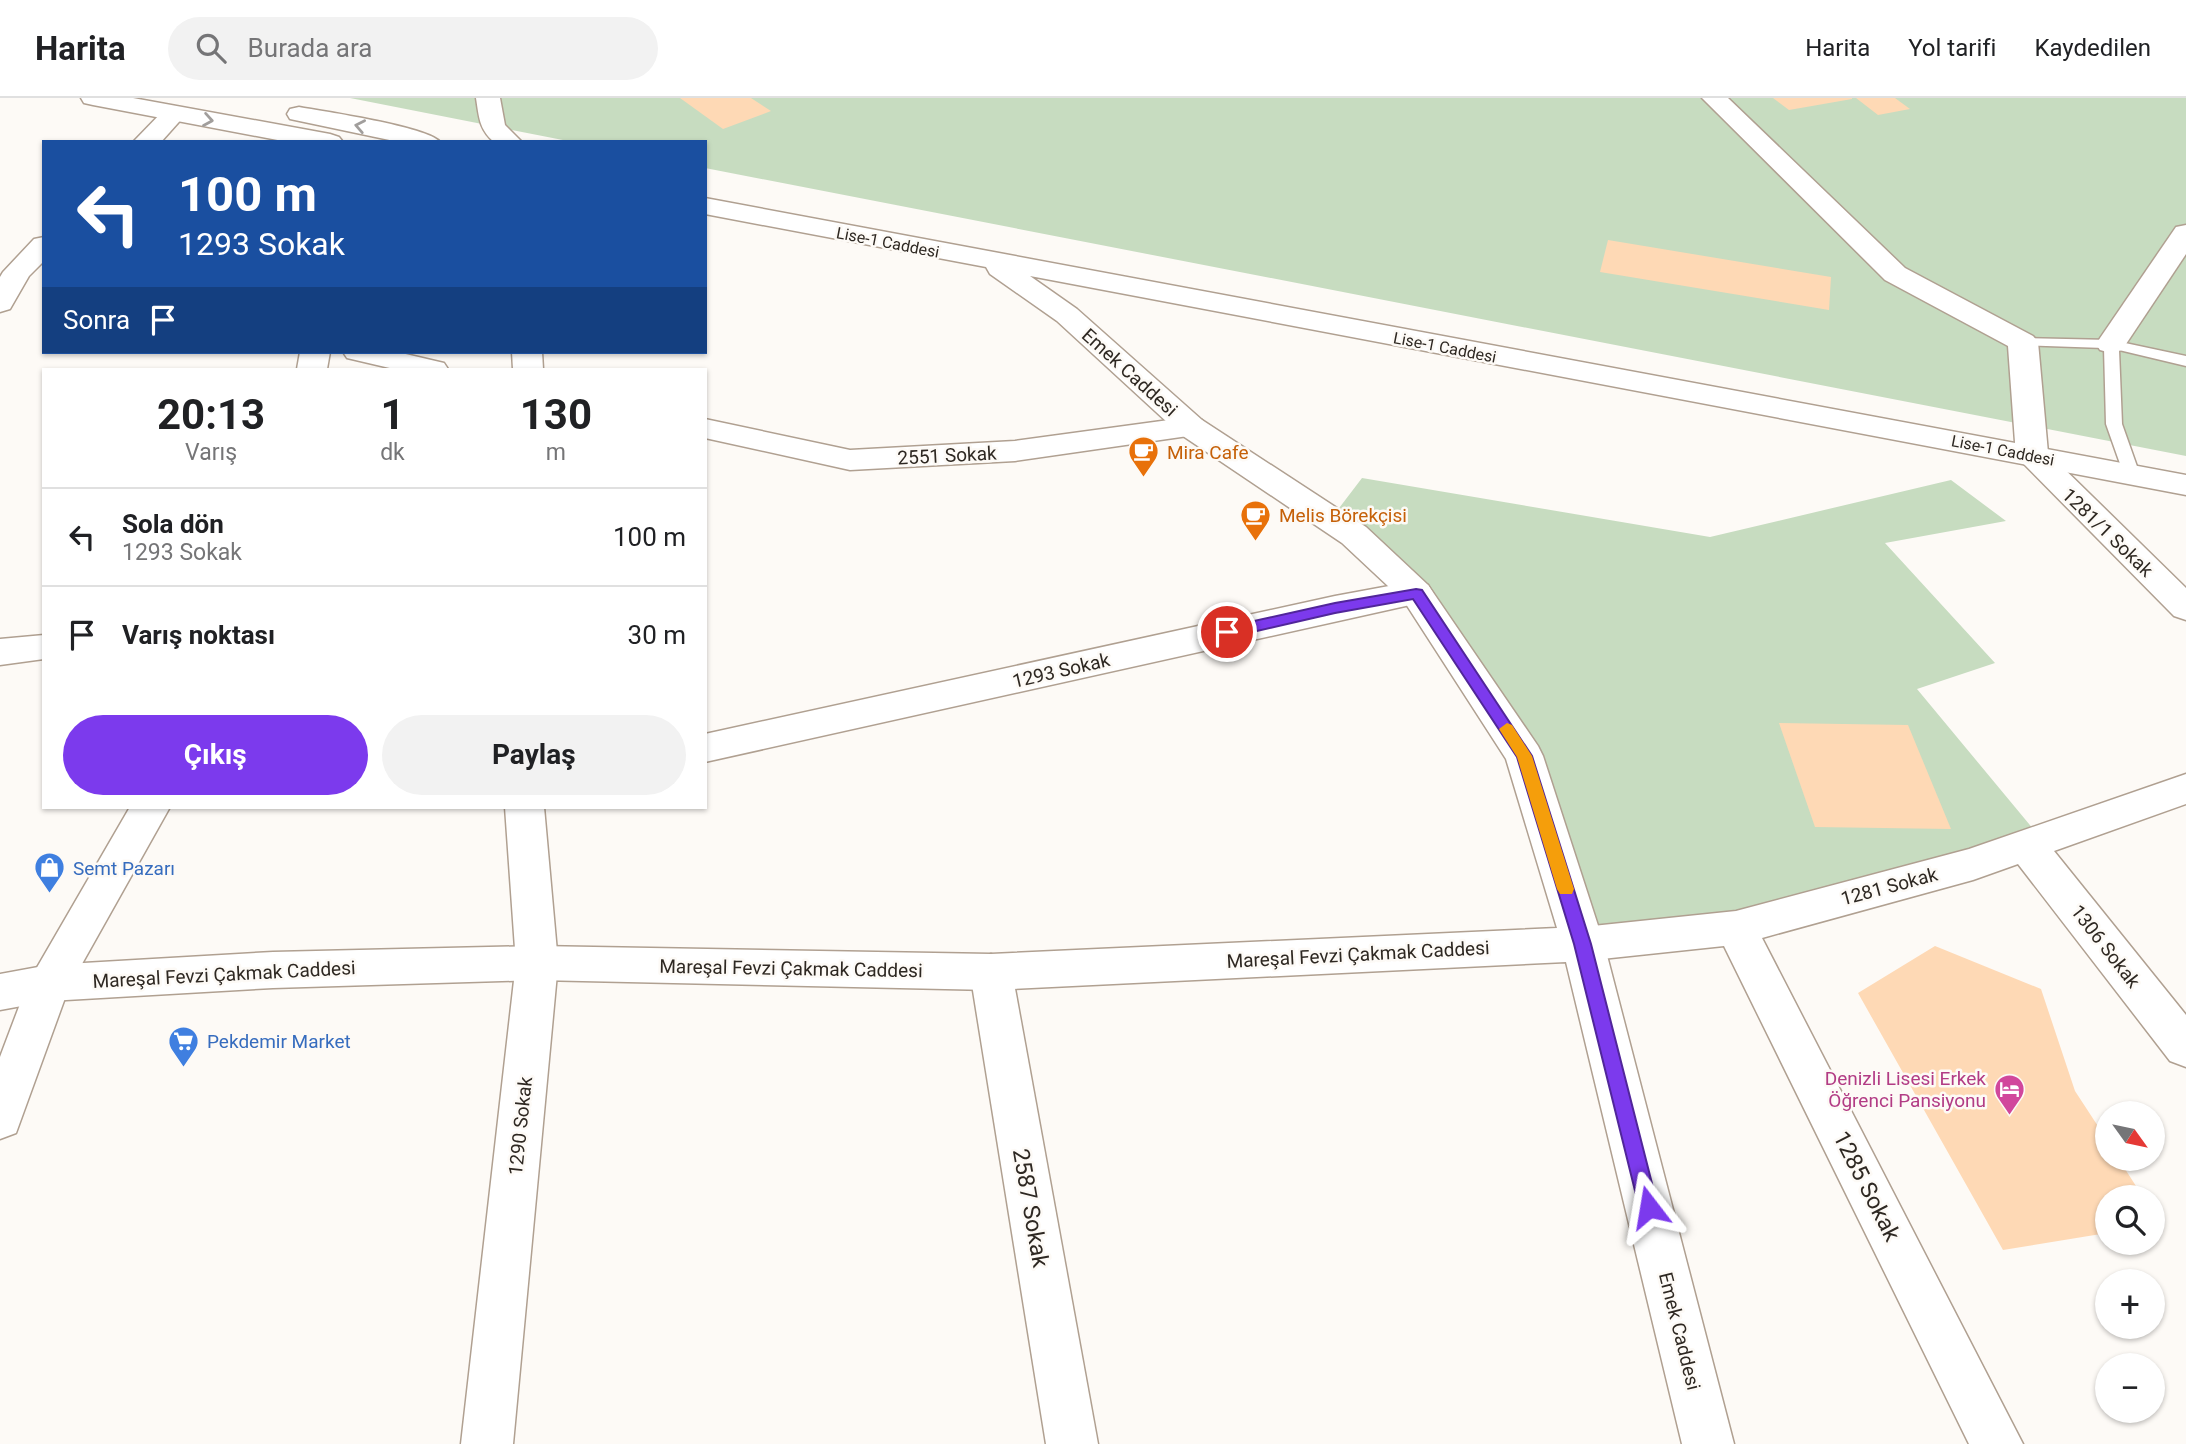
<!DOCTYPE html>
<html lang="tr">
<meta charset="utf-8">
<style>
:root{--surface:#fff;--page:#f2f2f2;--text:#202124;--muted:#757577;--line:#e0e0e0;--accent:#7c3aed}
body{margin:0;font-family:Roboto,sans-serif;background:var(--page);color:var(--text);height:100vh;display:flex;flex-direction:column;font-size:26px;white-space:nowrap}
*{box-sizing:border-box;margin:0}
p{font-size:23px;color:var(--muted)}
.icon{flex:none;width:38px;height:38px;fill:none;stroke:currentColor;stroke-width:2;stroke-linecap:round;stroke-linejoin:round}
.map{position:relative;flex:1;overflow:hidden}
.panel{position:absolute;left:42px;top:270px;width:665px;height:441px;display:flex;flex-direction:column;background:var(--surface);border-radius:0px;box-shadow:0 2px 5px #0004}
.panel>*{flex:none}
.hud{position:absolute;left:42px;top:42px;width:665px;height:214px;border-radius:0px;box-shadow:0 2px 5px #0004;background:#1a4fa0;color:#fff;overflow:hidden}
.needle{width:46px;rotate:123deg}
.controls{position:absolute;left:2095px;top:1003px;display:grid;gap:14px}
.controls a{display:grid;place-items:center;width:70px;height:70px;border-radius:50%;background:var(--surface);box-shadow:0 2px 5px #0004;font-size:35px}
.pin{position:absolute;display:grid;place-items:center;width:60px;height:60px;color:#fff;margin:-30px;border:4px solid #fff;border-radius:50%;box-shadow:0 2px 7px #0007}
.me{position:absolute;width:77px;margin:-38px;rotate:346deg;stroke-linejoin:round;filter:drop-shadow(0 0 5px #0008)}
.turn{display:flex;align-items:center;gap:24px;height:147px;padding:0 21px;font-size:32px}
.turn .icon{width:91px;height:91px;stroke-width:2.5}
.turn b{display:block;font-size:49px;line-height:60px}
.then{display:flex;align-items:center;height:66px;padding:0 21px;background:#0003;gap:14px;font-size:26px}
.eta{display:flex;justify-content:space-evenly;align-items:center;height:119px;text-align:center}
.eta b{font-size:42px;font-weight:700;line-height:49px}
.button{display:flex;gap:14px;margin-top:auto;padding:14px 21px}
.button a{flex:1;height:80px;border-radius:42px;background:var(--accent);color:#fff;font-size:28px;font-weight:700;line-height:80px;text-align:center}
.button a+a{background:var(--page);color:var(--text)}
ul{padding:0;list-style:none}
li{display:flex;align-items:center;gap:21px;height:98px;padding:0 21px;border-top:2px solid var(--line)}
li div{flex:1}
li b{display:block;font-size:26px}
li em{font-style:normal}
header{display:flex;align-items:center;gap:42px;box-sizing:border-box;height:98px;padding:0 35px;background:var(--surface);border-bottom:2px solid var(--line)}
header strong{font-size:33px}
nav{display:flex;gap:38px;margin-inline-start:auto;font-size:24px}
.search{width:490px;height:63px;background:var(--page);display:flex;align-items:center;gap:18px;box-sizing:border-box;padding:0 24px;border-radius:38px;color:var(--muted);font-size:26px}
.map>svg:first-child{display:block}
.green{fill:#c7dcc0}
.building{fill:#fed9b5}
.lines{fill:none;stroke-linecap:round;stroke-linejoin:round}
.lane-casing{stroke:#b0a091;stroke-width:3}
.street-casing{stroke:#b0a091;stroke-width:3}
.secondary-casing{stroke:#b0a091;stroke-width:3}
.lane{fill:#fff;fill-rule:evenodd}
.street{fill:#fff;fill-rule:evenodd}
.secondary{fill:#fff;fill-rule:evenodd}
.oneway{stroke:#a19e9c}
.route{fill:#7c3aed;stroke:#51269a;stroke-width:2}
.slow{fill:#f59e0b}
.labels{text-anchor:middle;stroke-width:5;stroke-linejoin:round;paint-order:stroke}
.far-street-label{font-size:16px;fill:#2e2822;stroke:#fdfaf6}
.street-label{font-size:19px;fill:#2e2822;stroke:#fdfaf6}
.food-label{font-size:19px;fill:#c56008;stroke:#fdfaf6;text-anchor:start}
.shop-label{font-size:19px;fill:#366cbe;stroke:#fdfaf6;text-anchor:start}
.hotel-label{font-size:19px;fill:#b23c85;stroke:#fdfaf6;text-anchor:end}
.near-street-label{font-size:23px;fill:#2e2822;stroke:#fdfaf6}
</style>
<header>
<strong>Harita</strong>
<div class="search"><svg class="icon" aria-label="search" viewBox="0 0 24 24"><circle cx="10" cy="10" r="6"/><path d="M15 15l6 6"/></svg>Burada ara</div>
<nav><a>Harita</a><a>Yol tarifi</a><a>Kaydedilen</a></nav>
</header>
<div class="map">
<svg width="2186" height="1346" viewBox="0 0 2186 1346">
<rect width="100%" height="100%" fill="#fdfaf6"/>
<g class="green">
<polygon points="350,0 2186,0 2186,358 705,70 705,44 573,44"/>
<polygon points="1362,380 1710,439 1951,382 2006,423 1885,445 1995,565 1917,591 2044,744 1972,766 1583,846 1524,658 1416,495 1330,422"/>
</g>
<g class="building">
<polygon points="680,0 751,0 771,13 723,31"/>
<polygon points="1773,0 1852,0 1852,1 1789,12"/>
<polygon points="1856,0 1895,0 1910,11 1878,17"/>
<polygon points="1608,142 1831,179 1829,212 1600,174"/>
<polygon points="1779,625 1908,627 1951,731 1815,729"/>
<polygon points="1935,848 2041,891 2075,993 2107,1042 2107,1060 2118,1060 2143,1099 2107,1099 2107,1135 2003,1152 1858,895"/>
</g>
<g class="lines">
<defs>
<polygon id="lane" points="2023,240 2111,242 2186,258 2186,268 2119,252 2122,326 2140,377 2138,381 2132,382 2124,377 2106,326 2104,250 2018,247 2016,244"/>
<g id="street">
<path d="M476,0H500L505,27L522,44H494C479,31 479,19 476,0Z"/>
<polygon points="1702,0 1728,0 1905,170 2033,238 2038,244 2048,355 2186,490 2186,522 2174,518 2016,358 2008,248 1885,182"/>
<polygon points="174,9 183,11 186,16 161,44 133,44 165,11"/>
<polygon points="2186,127 2186,156 2122,252 2111,255 2100,252 2096,246 2176,129"/>
<polygon points="44,139 44,163 29,178 10,211 0,214 0,179 3,174 34,141"/>
<polygon points="300,254 330,254 327,271 297,271"/>
<polygon points="343,254 397,254 444,265 448,271 394,271 347,260"/>
<polygon points="512,254 542,254 543,271 513,271"/>
<polygon points="1191,319 1202,322 1207,329 1202,336 1015,363 850,372 705,340 705,321 850,352 1015,343"/>
<polygon points="1416,483 1428,487 1433,495 1428,503 705,664 705,636 1335,498"/>
<polygon points="44,537 44,561 0,567 0,541"/>
<polygon points="2186,676 2186,706 2054,753 2186,917 2186,969 2170,963 2018,766 1973,782 1762,840 2023,1346 1969,1346 1724,848 1583,863 1568,858 1562,846 1568,834 1583,829 1736,813 1969,751"/>
<polygon points="130,709 170,709 69,889 16,1035 0,1041 0,959 28,885"/>
<polygon points="505,709 544,709 558,865 513,1346 461,1346 516,865"/>
<polygon points="991,856 1006,862 1012,874 1098,1346 1046,1346 970,874 976,862"/>
</g>
<g id="secondary">
<polygon points="81,0 133,0 330,36 339,39 343,44 288,44 93,7 84,5"/>
<path d="M299,9C322,13 429,29 440,44H399L290,21L287,16L290,11Z"/>
<polygon points="705,100 2186,377 2186,397 1030,178 1077,211 1202,322 1366,429 1428,487 1538,648 1543,658 1604,846 1734,1346 1682,1346 1566,864 991,892 537,882 273,890 49,903 0,912 0,876 49,867 273,854 537,848 991,856 1557,830 1506,661 1404,503 1342,445 1180,336 1057,223 990,176 986,169 705,116"/>
</g>
</defs>
<use href="#lane" class="lane-casing"/>
<use href="#street" class="street-casing"/>
<use href="#secondary" class="secondary-casing"/>
<use href="#lane" class="lane"/>
<use href="#street" class="street"/>
<use href="#secondary" class="secondary"/>
</g>
<defs><path id="oneway-chevron" d="M-2-3.5L2.5 0L-2 3.5" fill="none" stroke-width="1.6" stroke-linecap="round" stroke-linejoin="round" transform="scale(1.75)"/></defs>
<g class="oneway">
<use href="#oneway-chevron" transform="translate(208 22) rotate(10)"/>
<use href="#oneway-chevron" transform="translate(360 28) rotate(-169)"/>
</g>
<polygon class="route" points="1416,491 1422,492 1532,658 1591,846 1658,1109 1656,1115 1649,1118 1642,1115 1639,1109 1574,846 1517,659 1413,501 1335,515 1227,540 1220,534 1227,529 1335,505"/>
<polygon class="slow" points="1507,625 1512,627 1532,658 1574,791 1572,796 1560,796 1557,791 1517,659 1499,631"/>
<defs>
<symbol id="cafe-pin" viewBox="-11 -11 22 30"><path d="M0 17L-7.5 6A9.5 9.5 0 1 1 7.5 6Z" fill="#e8710a" stroke="#fdfaf6"/><path d="M-5.5-4.5H6V0H3Q3 3.5 0 3.5H-2.5Q-5.5 3.5-5.5 0ZM3-3.2v2h1.7v-2ZM-6 4.5H4V6H-6Z" fill="#fff"/></symbol>
<symbol id="shop-pin" viewBox="-11 -11 22 30"><path d="M0 17L-7.5 6A9.5 9.5 0 1 1 7.5 6Z" fill="#3f7fe0" stroke="#fdfaf6"/><path d="M-5-2.5h2.3a2.7 3.5 0 0 1 5.4 0H5L5.5 6h-11ZM-1.5-2.5h3a1.5 2.3 0 0 0-3 0Z" fill="#fff"/></symbol>
<symbol id="supermarket-pin" viewBox="-11 -11 22 30"><path d="M0 17L-7.5 6A9.5 9.5 0 1 1 7.5 6Z" fill="#3f7fe0" stroke="#fdfaf6"/><path d="M-6-5.5h2.5l.6 2H6L4.5 2H-2.5L-4.4-4H-6ZM-1.5 3.2a1.3 1.3 0 1 0 .1 0ZM3 3.2a1.3 1.3 0 1 0 .1 0Z" fill="#fff"/></symbol>
<symbol id="hotel-pin" viewBox="-11 -11 22 30"><path d="M0 17L-7.5 6A9.5 9.5 0 1 1 7.5 6Z" fill="#d1479c" stroke="#fdfaf6"/><path d="M-6-4.5h1.5V1H6V5H4.5V3h-9V5H-6ZM-4 0a1.8 1.8 0 1 1 3.6 0ZM.5 0V-2.5h3Q6-2.5 6 0Z" fill="#fff"/></symbol>
</defs>
<g fill-rule="evenodd">
<use href="#cafe-pin" x="1126" y="336" width="35" height="47"/>
<use href="#cafe-pin" x="1238" y="400" width="35" height="47"/>
<use href="#shop-pin" x="32" y="752" width="35" height="47"/>
<use href="#supermarket-pin" x="166" y="926" width="35" height="47"/>
<use href="#hotel-pin" x="1992" y="974" width="35" height="47"/>
</g>
<g class="labels">
<g class="far-street-label">
<text transform="translate(888 144) rotate(11)" y="6">Lise-1 Caddesi</text>
<text transform="translate(1445 249) rotate(11)" y="6">Lise-1 Caddesi</text>
<text transform="translate(2003 352) rotate(11)" y="6">Lise-1 Caddesi</text>
</g>
<g class="street-label">
<text transform="translate(1130 274) rotate(42)" y="7">Emek Caddesi</text>
<text transform="translate(947 357) rotate(-3)" y="7">2551 Sokak</text>
<text transform="translate(2108 434) rotate(44)" y="7">1281/1 Sokak</text>
<text transform="translate(1061 572) rotate(-13)" y="7">1293 Sokak</text>
<text transform="translate(1889 788) rotate(-15)" y="7">1281 Sokak</text>
<text transform="translate(2106 848) rotate(52)" y="7">1306 Sokak</text>
<text transform="translate(1358 856) rotate(-3)" y="7">Mareşal Fevzi Çakmak Caddesi</text>
<text transform="translate(791 870) rotate(1)" y="7">Mareşal Fevzi Çakmak Caddesi</text>
<text transform="translate(224 876) rotate(-3)" y="7">Mareşal Fevzi Çakmak Caddesi</text>
<text transform="translate(520 1028) rotate(-84)" y="7">1290 Sokak</text>
<text transform="translate(1680 1233) rotate(76)" y="7">Emek Caddesi</text>
</g>
<g class="food-label">
<text x="1167" y="361">Mira Cafe</text>
<text x="1279" y="424">Melis Börekçisi</text>
</g>
<g class="shop-label">
<text x="73" y="777">Semt Pazarı</text>
<text x="207" y="950">Pekdemir Market</text>
</g>
<g class="hotel-label">
<text x="1986" y="987">Denizli Lisesi Erkek<tspan x="1986" dy="22">Öğrenci Pansiyonu</tspan></text>
</g>
<g class="near-street-label">
<text transform="translate(1867 1088) rotate(63)" y="8">1285 Sokak</text>
<text transform="translate(1031 1110) rotate(80)" y="8">2587 Sokak</text>
</g>
</g>
</svg>
<div class="controls">
<a><svg class="needle" viewBox="-14 -14 28 28"><path d="M0-13l5 13h-10z" fill="#e53935"/><path d="M0 13l5-13h-10z" fill="#757577"/></svg></a>
<a><svg class="icon" aria-label="search" viewBox="0 0 24 24"><circle cx="10" cy="10" r="6"/><path d="M15 15l6 6"/></svg></a>
<a>+</a>
<a>−</a>
</div>
<div class="pin" style="left:1227px;top:534px;background:#d93025"><svg class="icon" aria-label="arrive" viewBox="0 0 24 24"><path d="M6 21V4h12l-3 4 3 4H6"/></svg></div>
<svg class="me" style="left:1649px;top:1109px" viewBox="-20 -20 40 40"><path d="M0-17L14 15 0 8-14 15z" fill="#7c3aed" stroke="#fff" stroke-width="4"/></svg>
<div class="hud">
<div class="turn"><svg class="icon" aria-label="left" viewBox="0 0 24 24"><path d="M17 20v-9H6M10 6l-5 5 5 5"/></svg><div><b>100 m</b>1293 Sokak</div></div>
<div class="then">Sonra<svg class="icon" aria-label="arrive" viewBox="0 0 24 24"><path d="M6 21V4h12l-3 4 3 4H6"/></svg></div>
</div>
<section class="panel">
<div class="eta">
<div><b>20:13</b><p>Varış</p></div>
<div><b>1</b><p>dk</p></div>
<div><b>130</b><p>m</p></div>
</div>
<ul>
<li><svg class="icon" aria-label="left" viewBox="0 0 24 24"><path d="M17 20v-9H6M10 6l-5 5 5 5"/></svg><div><b>Sola dön</b><p>1293 Sokak</p></div><em>100 m</em></li>
<li><svg class="icon" aria-label="arrive" viewBox="0 0 24 24"><path d="M6 21V4h12l-3 4 3 4H6"/></svg><div><b>Varış noktası</b></div><em>30 m</em></li>
</ul>
<div class="button"><a>Çıkış</a><a>Paylaş</a></div>
</section>
</div>
